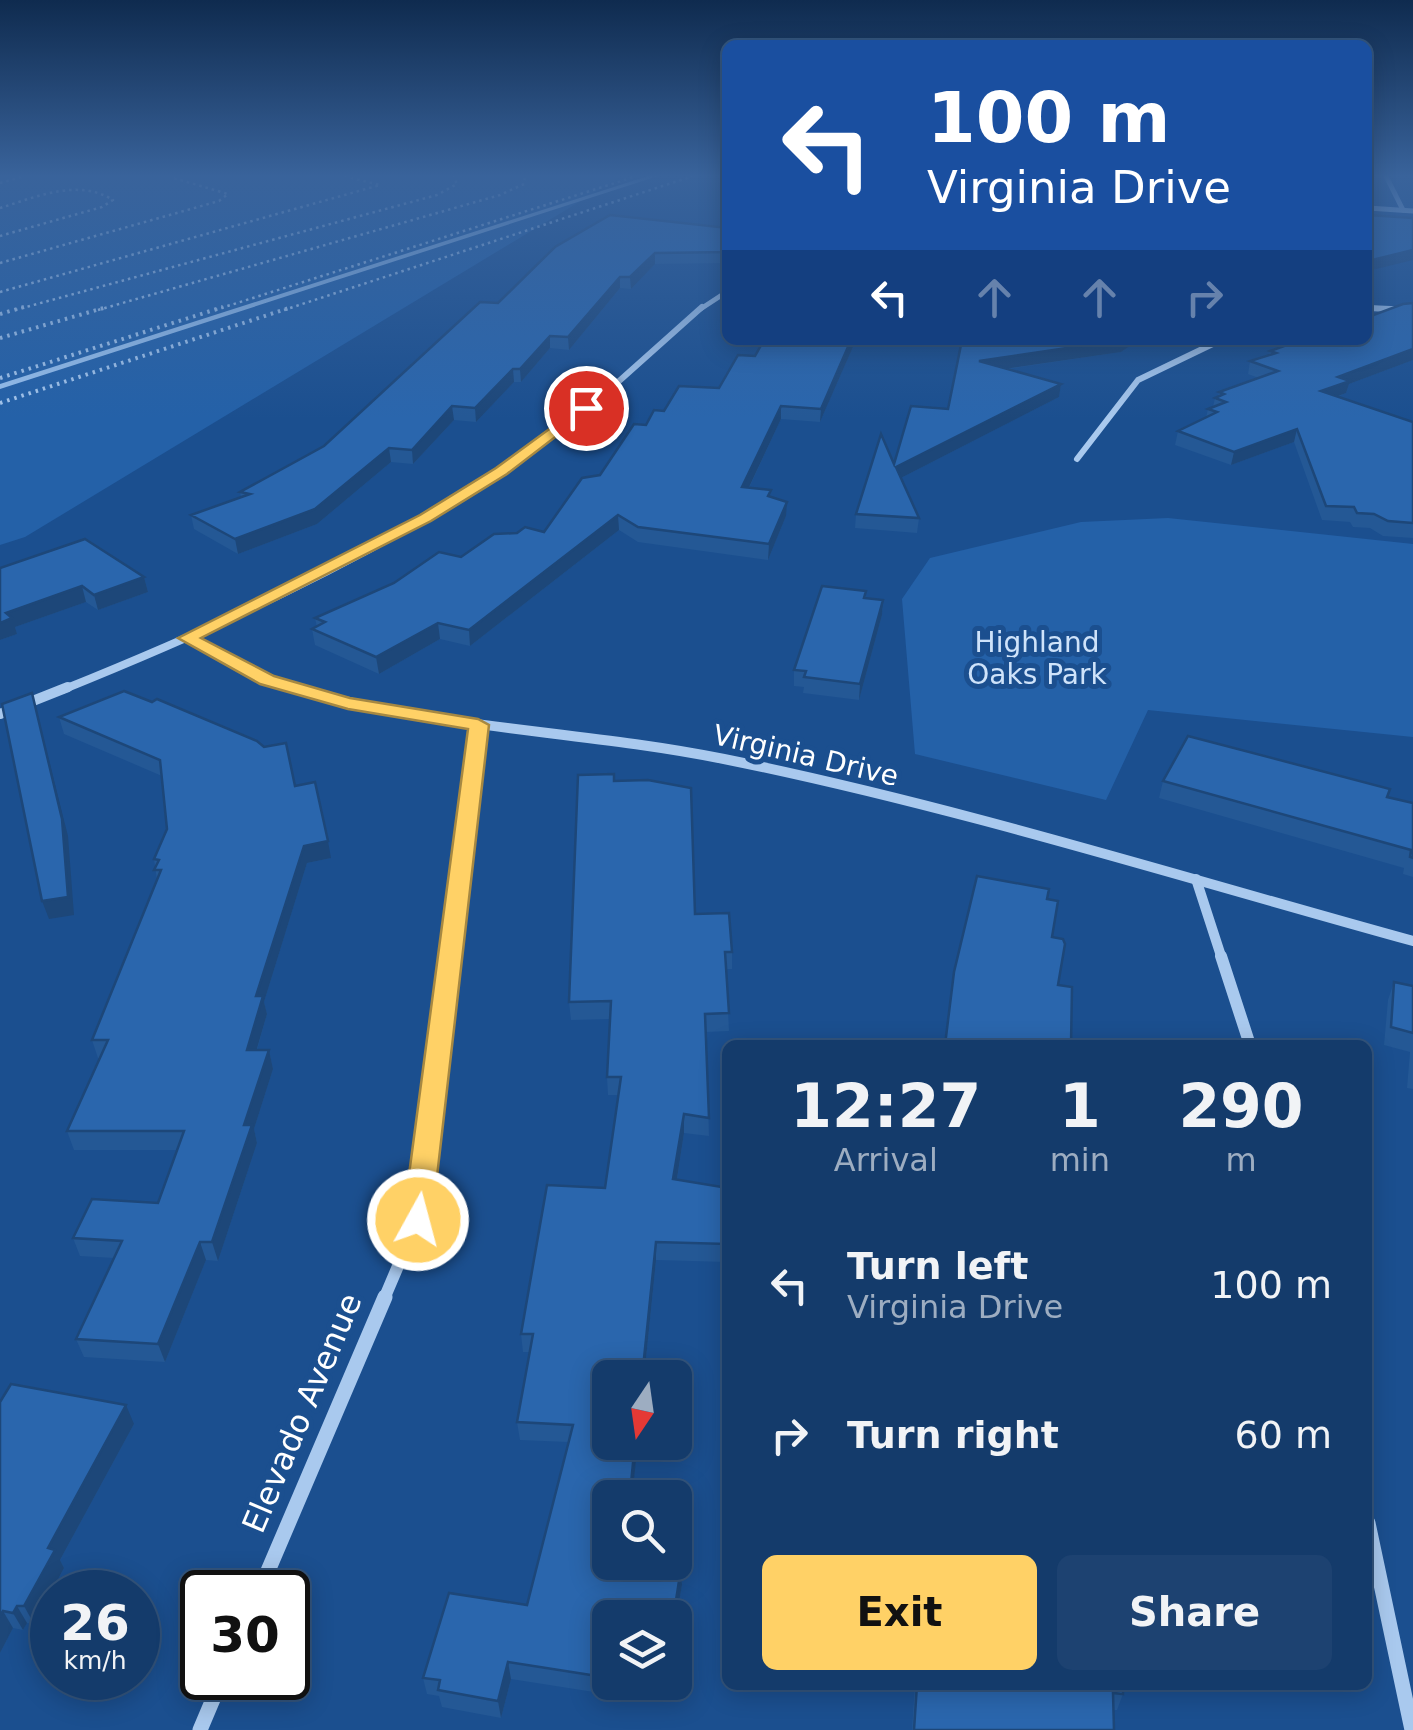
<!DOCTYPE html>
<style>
:root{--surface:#143b6b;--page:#1d4271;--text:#f1f3f6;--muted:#9dadc1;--line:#33557e;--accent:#ffd166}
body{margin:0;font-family:"DejaVu Sans",sans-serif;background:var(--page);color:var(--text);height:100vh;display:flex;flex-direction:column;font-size:38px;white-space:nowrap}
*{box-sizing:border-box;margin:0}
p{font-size:32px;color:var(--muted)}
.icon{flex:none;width:55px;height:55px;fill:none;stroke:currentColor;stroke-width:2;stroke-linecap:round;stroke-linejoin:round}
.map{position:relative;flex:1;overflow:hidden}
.panel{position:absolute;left:722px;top:1040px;width:650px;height:650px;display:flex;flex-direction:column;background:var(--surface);border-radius:15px;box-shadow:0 5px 25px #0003,0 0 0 2px var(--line)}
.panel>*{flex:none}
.top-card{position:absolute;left:722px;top:40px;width:650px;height:305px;border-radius:15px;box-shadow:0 5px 25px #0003,0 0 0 2px var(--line);background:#1a4fa0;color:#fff;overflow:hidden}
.needle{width:65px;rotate:193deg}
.fabs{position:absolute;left:592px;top:1360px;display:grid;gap:20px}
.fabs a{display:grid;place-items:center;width:100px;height:100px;border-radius:15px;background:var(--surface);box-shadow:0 5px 25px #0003,0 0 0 2px var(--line);font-size:50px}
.speed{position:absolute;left:30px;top:1570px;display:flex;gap:20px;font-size:50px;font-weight:700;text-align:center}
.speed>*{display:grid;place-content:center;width:130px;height:130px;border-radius:50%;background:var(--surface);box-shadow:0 5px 25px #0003,0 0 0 2px var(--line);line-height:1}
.speed small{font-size:25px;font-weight:400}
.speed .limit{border:5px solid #111;border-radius:15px;background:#fff;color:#111}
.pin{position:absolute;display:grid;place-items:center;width:85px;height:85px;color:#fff;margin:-42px;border:5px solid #fff;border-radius:50%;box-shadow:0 2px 10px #0007}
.me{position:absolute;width:110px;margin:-55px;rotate:7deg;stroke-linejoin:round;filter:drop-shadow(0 0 8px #0008)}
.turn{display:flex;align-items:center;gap:35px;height:210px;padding:0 40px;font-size:45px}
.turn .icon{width:130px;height:130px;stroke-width:2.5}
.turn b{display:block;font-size:70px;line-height:85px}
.lanes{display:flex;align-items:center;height:95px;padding:0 40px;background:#0003;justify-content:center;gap:50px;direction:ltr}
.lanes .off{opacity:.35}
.eta{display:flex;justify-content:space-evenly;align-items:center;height:170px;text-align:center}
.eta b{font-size:60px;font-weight:600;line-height:70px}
.button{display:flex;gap:20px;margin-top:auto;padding:20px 40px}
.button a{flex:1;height:115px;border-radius:15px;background:var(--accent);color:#111;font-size:40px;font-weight:600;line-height:115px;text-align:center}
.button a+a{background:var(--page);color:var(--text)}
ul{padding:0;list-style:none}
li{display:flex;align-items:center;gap:30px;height:150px;padding:0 40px}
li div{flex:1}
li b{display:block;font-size:38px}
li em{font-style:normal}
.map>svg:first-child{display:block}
.green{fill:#2461a8}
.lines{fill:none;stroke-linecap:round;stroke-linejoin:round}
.stream{fill:#9cc4f0;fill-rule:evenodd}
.path-far1{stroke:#a9c9ee;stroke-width:2.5;stroke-dasharray:2.5 4;stroke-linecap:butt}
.path{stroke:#a9c9ee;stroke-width:4;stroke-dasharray:2.5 5;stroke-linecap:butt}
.street-far5{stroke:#a9c9ee;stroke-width:5}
.street-far4{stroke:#a9c9ee;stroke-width:6}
.street-far3{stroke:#a9c9ee;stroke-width:8}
.street-far2{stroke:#a9c9ee;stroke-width:10}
.street-far1{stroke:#a9c9ee;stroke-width:12}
.street{stroke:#a9c9ee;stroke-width:15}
.wall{fill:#245895;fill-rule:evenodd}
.shaded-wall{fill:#1d4779}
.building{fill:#2a66ad;stroke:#1d4779;stroke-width:2.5}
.route{fill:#ffd166;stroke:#a68842;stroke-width:2.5}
.labels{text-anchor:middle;stroke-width:10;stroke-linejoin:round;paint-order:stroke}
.park-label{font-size:28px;fill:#cfe3fa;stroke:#1b4f8f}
.street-label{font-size:28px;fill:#fff;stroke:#1b4f8f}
.near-street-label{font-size:32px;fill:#fff;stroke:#1b4f8f}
</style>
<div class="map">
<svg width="1413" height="1730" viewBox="0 0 1413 1730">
<rect width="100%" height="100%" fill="#1b4f8f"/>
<g class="green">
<polygon points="0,176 622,176 25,537 0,545"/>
<polygon points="1168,518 1413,544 1413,737 1148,710 1106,800 915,754 902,599 930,558 1081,522"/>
</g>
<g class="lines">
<polygon class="stream" points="648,176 658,176 0,389 0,384"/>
<g class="path-far1">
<polyline points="0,183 25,176"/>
<path d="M0,208C36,197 78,178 113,200L102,207L0,236"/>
<polyline points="0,263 219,201 228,194 167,176"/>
<polyline points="0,292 380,185 344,176"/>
<polyline points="15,310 437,195 457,184 453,176"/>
<polyline points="98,310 500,195 524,184 525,176"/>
<polyline points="215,310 637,176"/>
<polyline points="284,310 693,176"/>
</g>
<g class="path">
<polyline points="0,314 24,307"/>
<polyline points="0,338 107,307"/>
<polyline points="0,378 223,307"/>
<polyline points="0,403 292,307"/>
</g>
<g class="street-far5">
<polyline points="1386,176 1403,210"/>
<polyline points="1368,208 1413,211"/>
<polyline points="1368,308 1411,310"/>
<polyline points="699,310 728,291"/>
</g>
<g class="street-far4">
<polyline points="1368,308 1413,310"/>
<polyline points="1077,459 1138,380 1221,340"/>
<polyline points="491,477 599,399 702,307"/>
</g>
<g class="street-far3">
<polyline points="187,638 267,680 299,690"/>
<path d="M62,690C213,629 359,563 495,475"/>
</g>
<g class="street-far2">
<path d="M291,687C432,729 580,730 724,759C956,806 1184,878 1413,941"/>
<polyline points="0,714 68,687"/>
<polyline points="1196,879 1222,959"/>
<polyline points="450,959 479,725"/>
</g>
<g class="street-far1">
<polyline points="1221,956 1250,1045"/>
<polyline points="384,1299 418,1219 450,956"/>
</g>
<g class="street">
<polyline points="1368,1523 1412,1730"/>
<polyline points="259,1592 385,1297"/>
<polyline points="200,1730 222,1678"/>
</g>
</g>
<g class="wall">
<polygon points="728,228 728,263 655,264 631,289 620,288 569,350 550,348 521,382 514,382 476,422 454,420 413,464 391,462 317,524 238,554 194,529 191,515 241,497 240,492 324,446 498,303"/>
<polygon points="1413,303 1413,360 1349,384 1346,393 1337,397 1413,422 1413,538 1383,536 1370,528 1353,527 1350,522 1322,520 1294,442 1231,465 1175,445 1178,431 1206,418 1208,409 1213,407 1215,398 1218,396 1219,392 1259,378 1248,374 1250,361 1269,355 1270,351"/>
<polygon points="856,340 820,422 781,419 749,488 771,497 786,516 768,560 638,542 619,530 470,646 440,639 379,674 315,645 312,629 317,627 315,618 461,557 544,532 646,425 664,411 719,388 755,356"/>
<polygon points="932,340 1139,340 1121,352 1008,369 1061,384 1059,397 901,478 919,518 917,533 855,528 856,514 894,464 948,409 962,343"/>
<polygon points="0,568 144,577 148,592 98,610 86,602 15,627 17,634 0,640"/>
<polygon points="866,591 866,598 883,600 882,615 859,700 803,693 804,687 794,686 794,670"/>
<polygon points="59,717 295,786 331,858 307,863 264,1002 267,1014 257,1050 269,1050 273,1069 254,1129 257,1143 218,1261 206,1260 165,1362 84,1357 76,1339 114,1258 80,1256 73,1238 158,1203 178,1150 74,1150 67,1131 100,1058 98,1058 92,1040 157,880 154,859 167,829 162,776 64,734"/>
<path d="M614,774L615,781L648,780L691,788L695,914L729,913L732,952V969H726L729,1031L706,1032L709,1136L684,1133L677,1180L728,1188L727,1262L656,1260L644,1378H610V1442H638L633,1485L682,1492V1510L675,1549V1498H610V1562H672V1567L681,1568L682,1585L678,1607L690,1609V1627L679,1699L615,1687L613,1695L511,1679L501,1718L442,1707L439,1696L427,1694L423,1678L449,1593L527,1605L568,1442L520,1440L517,1422L529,1352H523L521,1334L547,1185L605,1188L618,1095H608L607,1077L610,1019L571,1020L569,1002L578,775ZM610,1618H675V1682H610Z"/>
<polygon points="1163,781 1387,797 1413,803 1413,877 1403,874 1404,868 1159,798"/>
<polygon points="1394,982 1413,986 1413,1089 1407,1088 1410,1052 1384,1045 1388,1000"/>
<polygon points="0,1402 134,1424 60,1560 64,1568 34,1624 27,1623 23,1630 13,1628 0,1653"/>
<polygon points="915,1685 1123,1685 1123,1694 1117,1710 1114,1710 1114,1730 912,1730"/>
</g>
<g class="shaded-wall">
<polygon points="1413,250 1413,260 1368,271 1368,261"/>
<polygon points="655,253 655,264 631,289 630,277"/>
<polygon points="620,277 620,288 569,350 568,337"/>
<polygon points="550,336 550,348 521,382 520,369"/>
<polygon points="851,340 856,340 820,422 821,409"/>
<polygon points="1121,340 1139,340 1121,352 977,373 979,361"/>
<polygon points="1413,349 1413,360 1349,384 1346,393 1317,404 1321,391 1338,377"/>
<polygon points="513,369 514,382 476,422 475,408"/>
<polygon points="1061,384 1059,397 895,481 896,467"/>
<polygon points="452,406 454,420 413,464 412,450"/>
<polygon points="781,406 781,419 742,502 742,487"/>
<polygon points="1297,429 1294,442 1231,465 1234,452"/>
<polygon points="389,448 391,462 317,524 238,554 235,539"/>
<polygon points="787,502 786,516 768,560 769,544"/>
<polygon points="618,515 619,530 470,646 469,630"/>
<polygon points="144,577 148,592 98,610 94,595"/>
<polygon points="82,586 86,602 15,627 17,634 0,640 0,623 6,613"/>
<polygon points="883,600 882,615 859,700 860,684"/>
<polygon points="438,623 440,639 379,674 376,657"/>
<polygon points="32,693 68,836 74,915 49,919 42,901"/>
<polygon points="328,841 331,858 307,863 264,1002 267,1014 251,1069 247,1050 256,996 304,846"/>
<polygon points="269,1050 273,1069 254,1129 257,1143 218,1261 212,1242 244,1125"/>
<polygon points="684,1114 684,1133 674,1198 673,1179"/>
<polygon points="200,1242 206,1260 165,1362 158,1344"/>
<polygon points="656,1242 656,1260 644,1378 642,1378"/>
<polygon points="126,1405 134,1424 60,1560 64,1568 34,1624 24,1606 48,1548"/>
<polygon points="635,1442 638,1442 632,1498 631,1484"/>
<polygon points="682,1492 682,1510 675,1549 675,1529"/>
<polygon points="681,1568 682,1585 675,1624 675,1607"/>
<polygon points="17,1606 27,1623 23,1630 13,1613"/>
<polygon points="690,1609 690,1627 679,1699 678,1682"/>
<polygon points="3,1611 13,1628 0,1653 0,1617"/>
<polygon points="508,1662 511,1679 501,1718 498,1701"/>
</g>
<g class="building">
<polygon points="610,215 728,228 728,252 655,253 630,277 620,277 568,337 550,336 520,369 513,369 475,408 452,406 412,450 389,448 315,509 235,539 191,515 250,494 240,492 324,446 480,302 498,303 555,247"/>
<polygon points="1368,215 1413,218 1413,250 1368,261"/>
<polygon points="1413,303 1413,349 1338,377 1350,381 1321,391 1413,422 1413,523 1388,521 1374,514 1357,513 1354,507 1326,506 1297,429 1234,452 1178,431 1217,412 1208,409 1226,402 1215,398 1224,394 1219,392 1278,371 1250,361 1276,353 1270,351 1301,340 1368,340 1368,317 1403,304"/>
<polygon points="764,340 851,340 821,409 781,406 742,487 771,490 768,496 787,502 769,544 638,527 618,515 469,630 438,623 376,657 312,629 325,622 315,618 394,583 439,552 461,557 494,534 517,533 525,527 544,532 582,478 600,475 634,424 646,425 654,410 664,411 679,386 719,388 738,355 755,356"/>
<polygon points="962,340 1121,340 979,361 1061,384 896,467 919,518 856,514 881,434 894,464 911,406 948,409"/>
<polygon points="85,539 144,577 94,595 82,586 6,613 12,618 0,623 0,568"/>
<polygon points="822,586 866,591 864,598 883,600 860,684 804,677 806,671 794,670"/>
<polygon points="124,691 152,702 157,699 257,741 264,747 286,743 295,786 315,782 328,841 304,846 256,996 263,996 247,1050 269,1050 244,1125 252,1125 212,1242 200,1242 158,1344 76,1339 122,1241 73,1238 92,1199 158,1203 184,1131 67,1131 108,1040 92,1040 161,870 154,870 159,860 154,859 167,829 160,760 59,717"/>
<polygon points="32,693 62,819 68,897 42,901 2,704"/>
<polygon points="1188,736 1390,789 1387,797 1413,803 1413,858 1410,857 1411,850 1163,781"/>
<polygon points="614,774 614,781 648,780 691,788 695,914 729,913 732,952 725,952 729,1013 705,1014 709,1118 684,1114 673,1179 728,1188 727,1244 656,1242 642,1378 610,1378 610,1442 635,1442 631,1484 682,1492 675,1529 675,1498 610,1498 610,1562 669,1562 668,1566 681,1568 675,1607 690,1609 678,1682 675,1681 675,1618 610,1618 610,1678 508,1662 498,1701 438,1690 440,1680 423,1678 449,1593 527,1605 573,1425 517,1422 533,1334 521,1334 547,1185 605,1188 621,1077 607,1077 611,1001 569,1002 578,775"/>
<polygon points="977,876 1049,889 1047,899 1058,901 1052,937 1063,939 1065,944 1058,985 1072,987 1071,1045 945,1045 954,972"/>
<polygon points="1394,982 1413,986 1413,1033 1391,1027"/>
<polygon points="11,1384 126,1405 48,1548 55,1550 24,1606 17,1606 13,1613 3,1611 0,1617 0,1402"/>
<polygon points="917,1685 1123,1685 1123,1694 1113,1693 1114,1730 914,1730"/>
</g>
<linearGradient id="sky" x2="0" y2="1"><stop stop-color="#0f2b4f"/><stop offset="0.42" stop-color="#39639b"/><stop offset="1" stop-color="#39639b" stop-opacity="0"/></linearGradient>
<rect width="1413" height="419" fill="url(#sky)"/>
<polygon class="route" points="582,405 593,408 507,474 431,521 201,638 274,676 350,698 478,719 489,725 432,1220 428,1228 418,1231 407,1228 403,1220 468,729 348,709 260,684 178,638 420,515 496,468"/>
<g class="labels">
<g class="park-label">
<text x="1037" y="652">Highland<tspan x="1037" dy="32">Oaks Park</tspan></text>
</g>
<g class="street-label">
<text transform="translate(806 755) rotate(13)" y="10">Virginia Drive</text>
</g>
<g class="near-street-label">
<text transform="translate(302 1413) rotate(-67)" y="11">Elevado Avenue</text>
</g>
</g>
</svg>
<div class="fabs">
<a><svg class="needle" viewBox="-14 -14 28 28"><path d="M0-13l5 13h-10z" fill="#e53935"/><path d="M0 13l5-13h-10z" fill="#9dadc1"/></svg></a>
<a><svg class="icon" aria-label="search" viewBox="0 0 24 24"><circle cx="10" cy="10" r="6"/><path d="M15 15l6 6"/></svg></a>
<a><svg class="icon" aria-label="layers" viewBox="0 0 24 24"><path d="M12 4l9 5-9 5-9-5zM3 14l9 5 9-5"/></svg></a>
</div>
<div class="speed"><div>26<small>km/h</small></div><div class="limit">30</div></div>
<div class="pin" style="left:586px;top:408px;background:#d93025"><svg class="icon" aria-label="arrive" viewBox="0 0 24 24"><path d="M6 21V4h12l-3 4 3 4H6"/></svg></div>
<svg class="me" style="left:418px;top:1220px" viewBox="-20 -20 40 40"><circle r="17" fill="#ffd166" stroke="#fff" stroke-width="3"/><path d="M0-11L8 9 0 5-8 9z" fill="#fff"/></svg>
<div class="top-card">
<div class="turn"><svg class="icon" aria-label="left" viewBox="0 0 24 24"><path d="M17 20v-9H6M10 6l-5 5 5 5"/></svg><div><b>100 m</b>Virginia Drive</div></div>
<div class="lanes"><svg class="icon" aria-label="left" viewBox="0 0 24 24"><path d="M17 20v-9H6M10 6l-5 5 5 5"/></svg><svg class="icon off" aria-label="ahead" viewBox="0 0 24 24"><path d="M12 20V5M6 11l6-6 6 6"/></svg><svg class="icon off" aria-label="ahead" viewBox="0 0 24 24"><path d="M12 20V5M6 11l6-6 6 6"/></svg><svg class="icon off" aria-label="right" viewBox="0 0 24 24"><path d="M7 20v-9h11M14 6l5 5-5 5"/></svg></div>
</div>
<section class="panel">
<div class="eta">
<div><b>12:27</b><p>Arrival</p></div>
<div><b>1</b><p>min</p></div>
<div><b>290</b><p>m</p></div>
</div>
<ul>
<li><svg class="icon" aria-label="left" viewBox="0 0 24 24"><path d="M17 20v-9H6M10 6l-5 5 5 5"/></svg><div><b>Turn left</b><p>Virginia Drive</p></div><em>100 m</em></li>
<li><svg class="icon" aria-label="right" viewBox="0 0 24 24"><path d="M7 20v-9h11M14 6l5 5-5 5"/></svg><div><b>Turn right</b></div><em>60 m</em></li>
</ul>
<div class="button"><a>Exit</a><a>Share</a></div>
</section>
</div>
